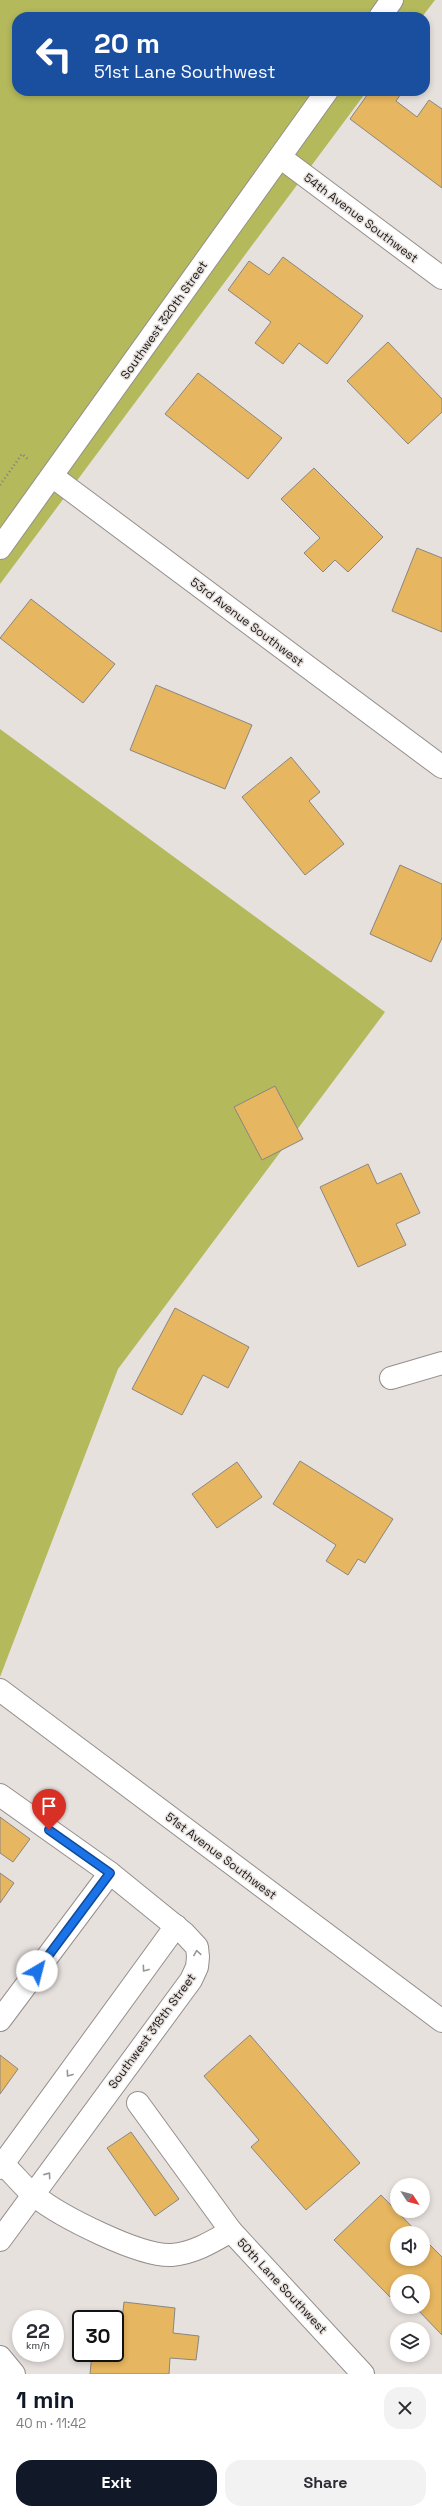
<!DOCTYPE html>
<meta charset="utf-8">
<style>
:root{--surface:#fff;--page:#f2f2f3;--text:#2b2b33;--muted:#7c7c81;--accent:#111827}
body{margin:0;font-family:"Space Grotesk",sans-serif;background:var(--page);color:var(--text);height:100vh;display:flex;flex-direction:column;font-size:15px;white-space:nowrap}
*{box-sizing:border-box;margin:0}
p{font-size:13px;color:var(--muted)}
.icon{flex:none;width:22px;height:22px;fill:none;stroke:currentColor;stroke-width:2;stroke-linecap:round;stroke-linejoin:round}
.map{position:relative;height:2374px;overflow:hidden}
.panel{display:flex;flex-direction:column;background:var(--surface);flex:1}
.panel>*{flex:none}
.top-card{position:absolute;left:12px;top:12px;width:418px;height:84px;border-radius:16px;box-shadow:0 2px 6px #0003;background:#1a4fa0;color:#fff;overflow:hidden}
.needle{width:26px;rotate:126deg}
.fabs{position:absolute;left:390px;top:2178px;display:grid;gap:8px}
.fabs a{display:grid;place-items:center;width:40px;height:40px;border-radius:50%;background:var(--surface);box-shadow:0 2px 6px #0003;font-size:20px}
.speed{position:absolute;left:12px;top:2310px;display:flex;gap:8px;font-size:20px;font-weight:700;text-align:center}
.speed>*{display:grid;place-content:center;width:52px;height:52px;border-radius:50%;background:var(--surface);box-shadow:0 2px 6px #0003;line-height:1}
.speed small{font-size:10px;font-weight:400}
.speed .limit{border:2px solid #111;border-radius:6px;background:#fff;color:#111}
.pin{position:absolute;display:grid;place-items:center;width:34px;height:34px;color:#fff;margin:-41px -17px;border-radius:50% 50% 50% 0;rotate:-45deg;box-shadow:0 0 4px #0007}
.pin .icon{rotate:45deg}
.me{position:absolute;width:44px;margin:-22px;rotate:37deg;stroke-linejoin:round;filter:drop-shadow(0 0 3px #0008)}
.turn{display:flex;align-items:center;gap:14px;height:84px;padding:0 16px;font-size:18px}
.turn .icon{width:52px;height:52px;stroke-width:2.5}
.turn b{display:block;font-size:28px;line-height:34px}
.round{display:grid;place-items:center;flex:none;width:42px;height:42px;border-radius:16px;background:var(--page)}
.head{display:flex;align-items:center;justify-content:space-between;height:68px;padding:0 16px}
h1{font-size:24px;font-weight:800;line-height:30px;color:var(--accent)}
.primary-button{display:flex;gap:8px;margin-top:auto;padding:8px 16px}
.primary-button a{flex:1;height:46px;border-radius:16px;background:var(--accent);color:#fff;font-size:16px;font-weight:800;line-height:46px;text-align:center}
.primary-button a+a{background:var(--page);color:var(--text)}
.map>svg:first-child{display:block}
.forest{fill:#b4b95b}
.building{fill:#e6b660;stroke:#898682}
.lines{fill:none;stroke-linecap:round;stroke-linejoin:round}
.street-casing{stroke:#958f8d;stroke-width:24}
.path{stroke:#84807e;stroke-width:2.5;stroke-dasharray:1 3;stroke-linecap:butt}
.street{stroke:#fff;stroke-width:22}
.oneway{stroke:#979696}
.route-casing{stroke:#114b97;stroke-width:10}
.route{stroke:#1a73e8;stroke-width:7}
.labels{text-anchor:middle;stroke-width:3;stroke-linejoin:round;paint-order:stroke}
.street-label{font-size:12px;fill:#181615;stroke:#e7e1de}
</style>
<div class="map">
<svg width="442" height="2374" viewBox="0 0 442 2374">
<rect width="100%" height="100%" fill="#e7e1de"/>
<g class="forest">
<polygon points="0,0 435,0 422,17 17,17 17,91 367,91 0,584"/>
<polygon points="0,729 385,1012 118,1369 0,1677"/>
</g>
<g class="building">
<polygon points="370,91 403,91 396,101 417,117 429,100 442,109 442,188 350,119"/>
<polygon points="283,257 363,316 327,364 299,343 283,364 255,343 271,322 228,290 249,261 269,275"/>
<polygon points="388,342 442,399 442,412 408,444 347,381"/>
<polygon points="198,373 282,438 248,479 165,414"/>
<polygon points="314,468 383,537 348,572 335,560 323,572 304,553 320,538 281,499"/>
<polygon points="417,548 442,558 442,632 392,611"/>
<polygon points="31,599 115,664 83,703 0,638"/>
<polygon points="156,685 252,725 225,789 130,750"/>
<polygon points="291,757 320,792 309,801 344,844 305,875 242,797"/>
<polygon points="400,865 442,884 442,938 431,962 370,934"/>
<polygon points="275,1086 303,1139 262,1160 234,1107"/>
<polygon points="368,1164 377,1184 401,1173 420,1213 396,1224 406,1245 358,1267 320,1187"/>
<polygon points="175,1308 249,1347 228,1388 203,1375 182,1415 132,1389"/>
<polygon points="300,1461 393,1519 365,1563 358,1559 348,1575 326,1561 336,1545 273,1504"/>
<polygon points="237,1462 262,1497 217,1528 192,1494"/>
<polygon points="0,1817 30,1839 13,1862 0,1853"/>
<polygon points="0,1873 14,1883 0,1903"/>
<polygon points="250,2035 360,2163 306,2210 251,2147 259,2140 204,2076"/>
<polygon points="0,2055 18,2069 0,2094"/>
<polygon points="131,2132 179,2199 155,2216 107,2148"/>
<polygon points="381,2195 418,2233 397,2233 397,2259 423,2259 423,2238 442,2257 442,2335 415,2307 423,2307 423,2281 397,2281 397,2289 390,2297 334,2240"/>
<polygon points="124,2302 175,2308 173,2333 199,2336 196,2360 170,2358 169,2374 90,2374 92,2353 115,2353 115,2327 121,2328"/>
</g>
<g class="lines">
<defs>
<g id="street">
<polyline points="380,17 392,0"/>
<polyline points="280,157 442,278"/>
<polyline points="52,476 442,767"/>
<polyline points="0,548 327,91"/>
<polyline points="391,1378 442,1363"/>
<polyline points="0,1690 442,2021"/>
<polyline points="0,1795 110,1873 184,1933 197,1947 198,1957 197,1967 191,1980 0,2240"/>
<polyline points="0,2020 110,1873"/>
<polyline points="138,2103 231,2231"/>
<path d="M0,2162C13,2172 22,2186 35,2196C60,2216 140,2257 172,2255C194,2253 212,2242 231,2231L363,2374"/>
<polyline points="0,2168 176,1926"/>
<polyline points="0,2357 14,2374"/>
</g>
</defs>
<use href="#street" class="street-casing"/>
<polyline class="path" points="0,485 22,454 29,460"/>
<use href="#street" class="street"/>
</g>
<defs><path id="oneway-chevron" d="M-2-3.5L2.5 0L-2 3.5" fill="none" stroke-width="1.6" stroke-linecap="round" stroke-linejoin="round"/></defs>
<g class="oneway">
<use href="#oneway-chevron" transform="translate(197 1953) rotate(-99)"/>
<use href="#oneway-chevron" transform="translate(145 1969) rotate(126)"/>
<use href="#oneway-chevron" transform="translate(69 2074) rotate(126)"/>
<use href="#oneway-chevron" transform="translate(48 2175) rotate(-55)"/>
</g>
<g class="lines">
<defs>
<polyline id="route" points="37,1971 110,1873 49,1830"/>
</defs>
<use href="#route" class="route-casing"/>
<use href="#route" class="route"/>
</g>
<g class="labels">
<g class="street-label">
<text transform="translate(361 218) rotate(37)" y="4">54th Avenue Southwest</text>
<text transform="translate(164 320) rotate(-55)" y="4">Southwest 320th Street</text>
<text transform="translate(247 622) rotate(37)" y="4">53rd Avenue Southwest</text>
<text transform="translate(221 1856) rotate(37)" y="4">51st Avenue Southwest</text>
<text transform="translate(152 2031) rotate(-54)" y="4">Southwest 318th Street</text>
<text transform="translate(282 2286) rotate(47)" y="4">50th Lane Southwest</text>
</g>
</g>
</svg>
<div class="fabs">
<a><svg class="needle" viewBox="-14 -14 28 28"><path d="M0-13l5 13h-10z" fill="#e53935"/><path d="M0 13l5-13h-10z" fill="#7c7c81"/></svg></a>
<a><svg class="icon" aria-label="sound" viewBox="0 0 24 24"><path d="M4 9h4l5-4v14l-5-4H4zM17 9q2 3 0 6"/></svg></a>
<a><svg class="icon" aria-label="search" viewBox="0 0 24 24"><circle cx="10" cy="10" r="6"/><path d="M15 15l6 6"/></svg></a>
<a><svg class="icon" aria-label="layers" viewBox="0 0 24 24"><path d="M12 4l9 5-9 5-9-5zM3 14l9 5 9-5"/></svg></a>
</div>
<div class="speed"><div>22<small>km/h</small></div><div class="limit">30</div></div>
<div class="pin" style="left:49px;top:1830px;background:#d93025"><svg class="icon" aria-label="arrive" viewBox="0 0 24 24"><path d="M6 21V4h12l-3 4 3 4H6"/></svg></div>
<svg class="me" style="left:37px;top:1971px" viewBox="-20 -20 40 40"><circle r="19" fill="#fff"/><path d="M0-13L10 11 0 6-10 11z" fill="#1a73e8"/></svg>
<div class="top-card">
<div class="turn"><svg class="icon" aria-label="left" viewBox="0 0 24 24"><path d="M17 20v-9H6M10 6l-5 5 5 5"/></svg><div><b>20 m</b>51st Lane Southwest</div></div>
</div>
</div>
<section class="panel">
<div class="head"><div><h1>1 min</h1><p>40 m · 11:42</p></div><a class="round"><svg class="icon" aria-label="close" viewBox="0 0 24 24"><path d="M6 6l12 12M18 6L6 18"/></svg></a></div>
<div class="primary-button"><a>Exit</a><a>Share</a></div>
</section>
